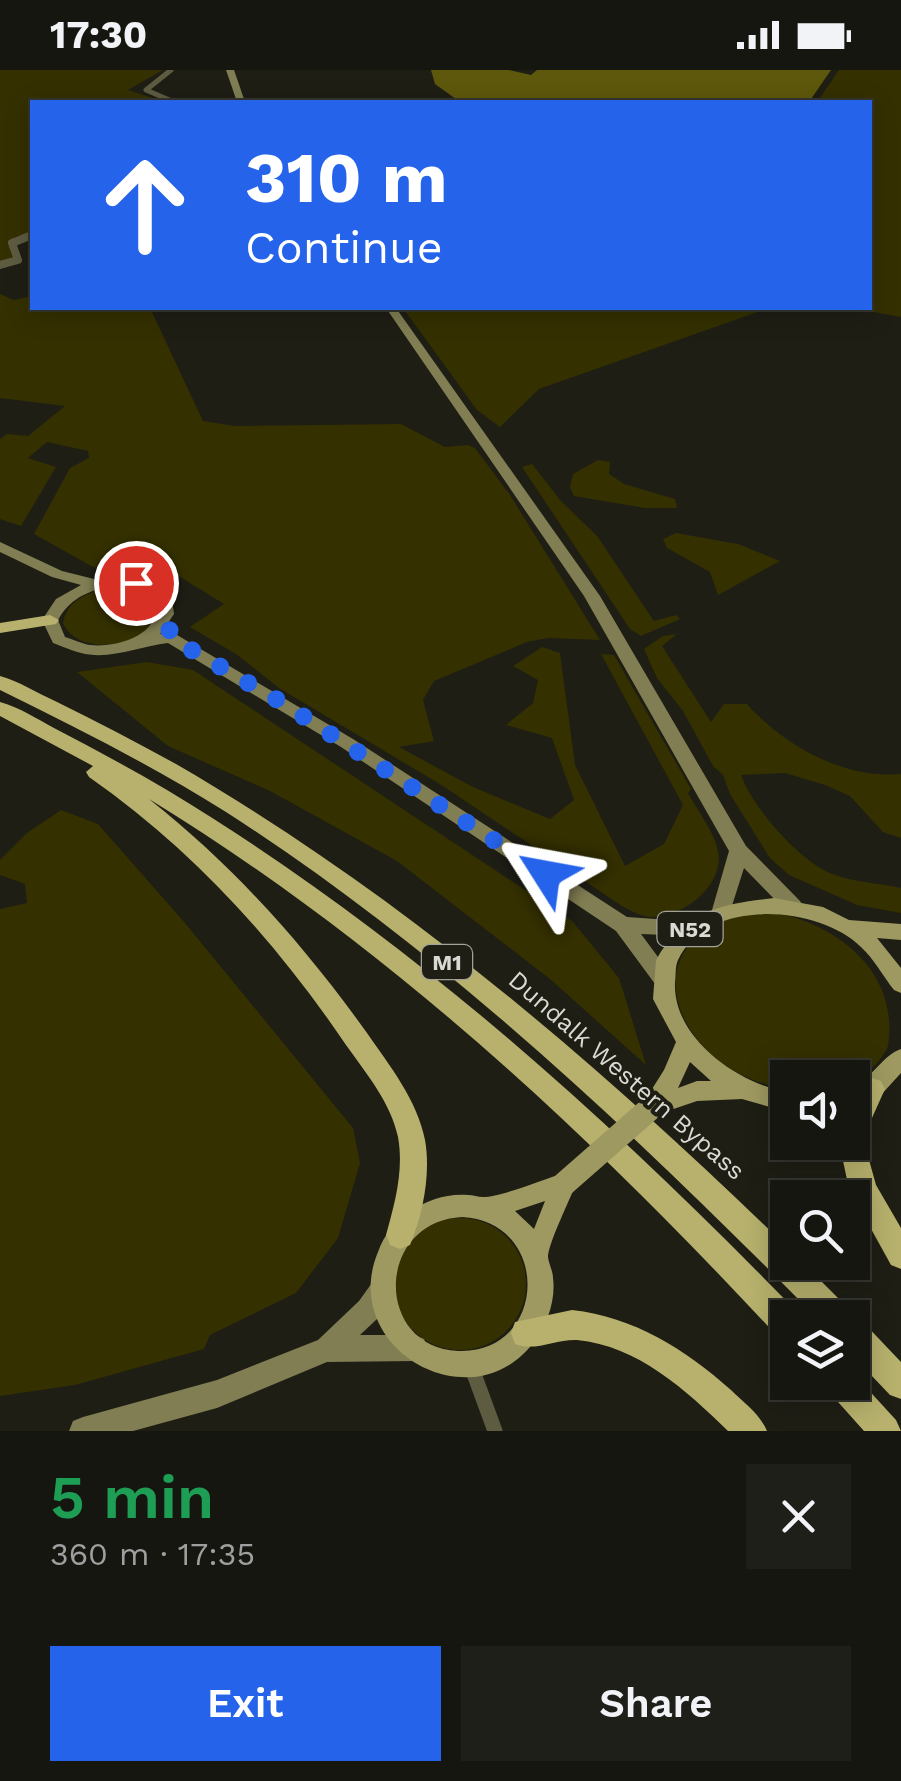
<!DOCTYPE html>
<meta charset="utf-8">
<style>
:root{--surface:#161610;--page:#1f1f19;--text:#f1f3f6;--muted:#9e9f9f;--line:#353530;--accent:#2563eb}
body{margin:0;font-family:"Work Sans",sans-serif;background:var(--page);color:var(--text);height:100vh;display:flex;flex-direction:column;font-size:38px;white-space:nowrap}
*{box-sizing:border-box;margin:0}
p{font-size:32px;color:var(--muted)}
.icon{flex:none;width:55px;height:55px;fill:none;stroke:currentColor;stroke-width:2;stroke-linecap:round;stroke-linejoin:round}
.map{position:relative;height:1361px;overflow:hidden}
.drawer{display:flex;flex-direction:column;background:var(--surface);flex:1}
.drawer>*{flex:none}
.banner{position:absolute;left:30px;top:30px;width:842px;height:210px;border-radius:0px;box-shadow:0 5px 25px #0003,0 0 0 2px var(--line);background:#2563eb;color:#fff;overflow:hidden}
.tools{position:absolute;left:770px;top:990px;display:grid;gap:20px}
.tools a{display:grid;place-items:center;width:100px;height:100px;border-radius:0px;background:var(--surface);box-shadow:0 5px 25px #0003,0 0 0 2px var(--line);font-size:50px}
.pin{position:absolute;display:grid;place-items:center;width:85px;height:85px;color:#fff;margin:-42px;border:5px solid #fff;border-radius:50%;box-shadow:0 2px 10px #0007}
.me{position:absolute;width:110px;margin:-55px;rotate:304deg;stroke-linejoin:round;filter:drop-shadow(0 0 8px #0008)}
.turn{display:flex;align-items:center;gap:35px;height:210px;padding:0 50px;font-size:45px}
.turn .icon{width:130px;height:130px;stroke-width:2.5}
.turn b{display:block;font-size:70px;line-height:85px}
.round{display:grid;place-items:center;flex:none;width:105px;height:105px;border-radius:0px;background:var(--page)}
.headline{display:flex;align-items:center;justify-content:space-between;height:170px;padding:0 50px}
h1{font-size:60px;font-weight:600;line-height:75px;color:#1e9e55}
.primary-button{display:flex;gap:20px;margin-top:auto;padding:20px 50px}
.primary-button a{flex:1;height:115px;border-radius:0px;background:var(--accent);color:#fff;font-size:40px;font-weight:600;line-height:115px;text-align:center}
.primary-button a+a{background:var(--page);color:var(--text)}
.status{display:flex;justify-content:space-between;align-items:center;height:70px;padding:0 50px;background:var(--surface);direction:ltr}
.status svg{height:28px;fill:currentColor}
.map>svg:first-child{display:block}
.green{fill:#343000}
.water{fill:#5e580c}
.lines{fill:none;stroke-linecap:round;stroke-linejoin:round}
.street-far2{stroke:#5d5b40;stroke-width:5}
.street-far1{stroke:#5d5b40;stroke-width:8}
.street{stroke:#5d5b40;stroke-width:15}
.secondary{fill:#817e53;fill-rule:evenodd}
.primary{fill:#9e9960;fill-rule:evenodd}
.highway{fill:#b7b16d;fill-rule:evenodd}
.primary-bridge{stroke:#9e9960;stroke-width:24}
.route{stroke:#2563eb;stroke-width:18;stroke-dasharray:0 32.4}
.labels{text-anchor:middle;stroke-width:8;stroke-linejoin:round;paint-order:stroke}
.shield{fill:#1e1e15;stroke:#a2a29b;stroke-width:2.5}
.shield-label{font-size:22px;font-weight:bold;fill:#dadad4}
.street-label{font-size:25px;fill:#dadad4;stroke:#1e1e15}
</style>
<div class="status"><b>17:30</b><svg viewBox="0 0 49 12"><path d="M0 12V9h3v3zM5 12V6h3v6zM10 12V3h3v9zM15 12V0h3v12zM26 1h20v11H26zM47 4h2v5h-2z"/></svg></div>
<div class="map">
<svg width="901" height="1361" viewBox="0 0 901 1361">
<rect width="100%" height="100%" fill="#1e1e15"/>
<g class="green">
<polygon points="0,0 163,0 128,20 165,32 32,32 32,163 15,167 8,173 14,190 0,194"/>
<polygon points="839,0 901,0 901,247 852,238 870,238 870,32 817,32"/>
<path d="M0,224L14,230L32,226V238H162L151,240L203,351L235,356L401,354L445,377L468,375L475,378L510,425L600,570L548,568L527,572L434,611L423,630L434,671L399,677L473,717L550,749L574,730L552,668L506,655L533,633L538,610L513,596L542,577L560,583L575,695L625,796L664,774L683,735L601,584L614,585L691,719L688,723C698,742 718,766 719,788C719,819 682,847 652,847C641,847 632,841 622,836L443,716L279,618L236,584L190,557L224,534L164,497H93L34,464L70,398L89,388L88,381L47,372L28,388L56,397L21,456L0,449V369L7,364L28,366L65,336L0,328Z"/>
<polygon points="403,238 769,238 539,319 500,357 477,340"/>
<polygon points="598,390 610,392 609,404 624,414 675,429 677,438 645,438 574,426 570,417 573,404"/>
<polygon points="532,394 561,431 597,466 654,551 676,545 680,549 641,566 630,559 522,397"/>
<polygon points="676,463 738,474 780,491 718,525 710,502 667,478 663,469"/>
<path d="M126,517L140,520L158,533L160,542C155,549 151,557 145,562C123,579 76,582 63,553C68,524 101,518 126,517Z"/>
<path d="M677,564L662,576L711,652L724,634H747C784,676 844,709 901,704V768L883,762L850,726L825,715L785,703L741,705C753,738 797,788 830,803C851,812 879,813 901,818V843L857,835L789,805L770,788L730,724L723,705L713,696L683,641L657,608L644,579L663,566Z"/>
<polygon points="147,592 193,600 572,851 619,908 646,995 550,909 397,791 270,721 168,676 77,602"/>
<polygon points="61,740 98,754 185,853 353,1058 360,1093 338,1168 296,1223 210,1265 204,1279 75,1315 0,1326 0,839 27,833 25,814 0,805 0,790 27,763"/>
<path d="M761,841C826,847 901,896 888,976C883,988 869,1005 855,1008C839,1012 808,1008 788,1008L787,1018C677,1007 616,861 761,841Z"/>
<circle cx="460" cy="1214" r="66"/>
</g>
<polygon class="water" points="431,0 509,0 531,5 537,0 831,0 809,32 460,32 435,14"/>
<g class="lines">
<polyline class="street-far2" points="171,0 146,20 174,32"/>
<polyline class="street-far1" points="0,195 18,190 12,173 32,165"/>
<polyline class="street" points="470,1293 495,1361"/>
<g class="secondary">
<polygon points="226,0 234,0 245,32 237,32"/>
<polygon points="386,238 396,238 600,526 746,776 800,831 803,836 800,841 793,844 786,841 744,798 729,845 722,848 715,845 712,840 729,781 584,526"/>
<path d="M0,472L62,501L98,510L118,507L155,515L172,530L174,544L160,564L177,565L353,669L627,847L699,852L702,858L699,864L692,866L641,864L672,906L675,912L672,918L665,921L658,918L616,861L341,677L168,573C141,576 113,589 85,584C75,582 64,577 53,573L42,550L56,529L81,515L52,507L0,482ZM118,515L144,521L157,531C161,565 118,578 90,575C82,574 73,569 65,567L58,550C71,526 93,519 118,515Z"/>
<polygon points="383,1206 392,1210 396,1219 377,1249 360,1265 415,1265 424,1269 428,1278 424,1287 415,1291 327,1292 217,1338 133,1361 69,1361 73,1351 83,1347 217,1310 318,1270 359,1231 374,1210"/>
</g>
<g class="primary">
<path d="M774,828L823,837L849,850L901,854V870L877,868L901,898V923L894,920C883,906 874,889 861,877C818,835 707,827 678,890C675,896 676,906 675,913C673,968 738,1014 788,1022V1042L742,1029L697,1031L653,1046L645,1043L642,1035L664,1000L676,972L653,929L656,890C684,840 722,834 774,828ZM690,992L711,1011H697L678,1018Z"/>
<path d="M901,979V1003L880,1026L852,1036V1016C873,1009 881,986 901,979Z"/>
<path d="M564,1103L572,1106L576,1114C570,1129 549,1172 548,1186C548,1192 553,1201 553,1208C556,1230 547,1255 534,1272C471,1355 338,1278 378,1182C384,1165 395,1151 410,1141C427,1130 448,1123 468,1125C473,1125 478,1127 483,1127C501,1127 545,1109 564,1103ZM545,1131L534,1159L515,1141ZM462,1147C553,1152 547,1285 458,1281C374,1277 375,1152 462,1147Z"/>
</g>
<g class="highway">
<polygon points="50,545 59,550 56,554 0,563 0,553"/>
<path d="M0,606C19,611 37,623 55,631C96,651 136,672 176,694C402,825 601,996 788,1178V1192H802L848,1238L853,1248L863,1252L901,1292V1329L890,1325L852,1285V1248H817C634,1063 445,883 226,742C153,696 77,658 0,620Z"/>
<path d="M0,632C19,637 37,649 54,658C92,678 130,698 167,720C404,863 607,1046 799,1244L800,1248H788V1270L777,1266C588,1062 387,875 149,729C234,796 304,875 367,963C390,996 417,1030 425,1070C431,1103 423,1144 410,1175L400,1179L390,1175L386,1165C395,1133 404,1100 398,1067C391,1033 366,1003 346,975C275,870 193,780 89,707L86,702L93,696L0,646Z"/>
<polygon points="872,1008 881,1011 885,1019 863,1068 876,1115 901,1158 901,1199 891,1195 849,1119 839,1072 852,1072 852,1034 863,1011"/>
<path d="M572,1240C634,1247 685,1279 731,1320C744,1333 760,1344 767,1361H728C686,1320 638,1276 577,1270C556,1269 535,1282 515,1274L511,1263L515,1252Z"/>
<polygon points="852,1302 896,1350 901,1361 864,1361 830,1323 826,1312 852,1312"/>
</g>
<polyline class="primary-bridge" points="564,1114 653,1036"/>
</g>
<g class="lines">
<polyline class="route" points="136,513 163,526 171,568 281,632 546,804"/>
</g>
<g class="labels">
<g class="shield">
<rect x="657.5" y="842" width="65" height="34" rx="8"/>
<rect x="422" y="875" width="50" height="34" rx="8"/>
</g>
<g class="shield-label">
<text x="690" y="867">N52</text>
<text x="447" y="900">M1</text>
</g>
<g class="street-label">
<text transform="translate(627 1005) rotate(41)" y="9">Dundalk Western Bypass</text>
</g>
</g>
</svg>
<div class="tools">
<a><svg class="icon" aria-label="sound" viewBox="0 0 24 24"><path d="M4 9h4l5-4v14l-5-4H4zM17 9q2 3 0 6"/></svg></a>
<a><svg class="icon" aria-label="search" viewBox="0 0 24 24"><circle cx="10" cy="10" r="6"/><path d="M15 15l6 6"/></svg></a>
<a><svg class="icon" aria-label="layers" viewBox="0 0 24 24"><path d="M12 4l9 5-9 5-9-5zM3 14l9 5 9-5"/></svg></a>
</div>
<div class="pin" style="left:136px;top:513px;background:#d93025"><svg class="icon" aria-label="arrive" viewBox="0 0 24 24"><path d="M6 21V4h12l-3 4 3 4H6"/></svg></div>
<svg class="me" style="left:546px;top:804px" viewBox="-20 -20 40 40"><path d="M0-17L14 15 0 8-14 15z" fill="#2563eb" stroke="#fff" stroke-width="4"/></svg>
<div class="banner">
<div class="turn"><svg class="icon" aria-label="ahead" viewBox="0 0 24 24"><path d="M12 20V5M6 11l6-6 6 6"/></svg><div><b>310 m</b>Continue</div></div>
</div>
</div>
<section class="drawer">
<div class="headline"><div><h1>5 min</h1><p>360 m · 17:35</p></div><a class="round"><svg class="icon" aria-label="close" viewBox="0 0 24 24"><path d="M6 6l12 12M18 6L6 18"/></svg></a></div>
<div class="primary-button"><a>Exit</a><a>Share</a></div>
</section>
